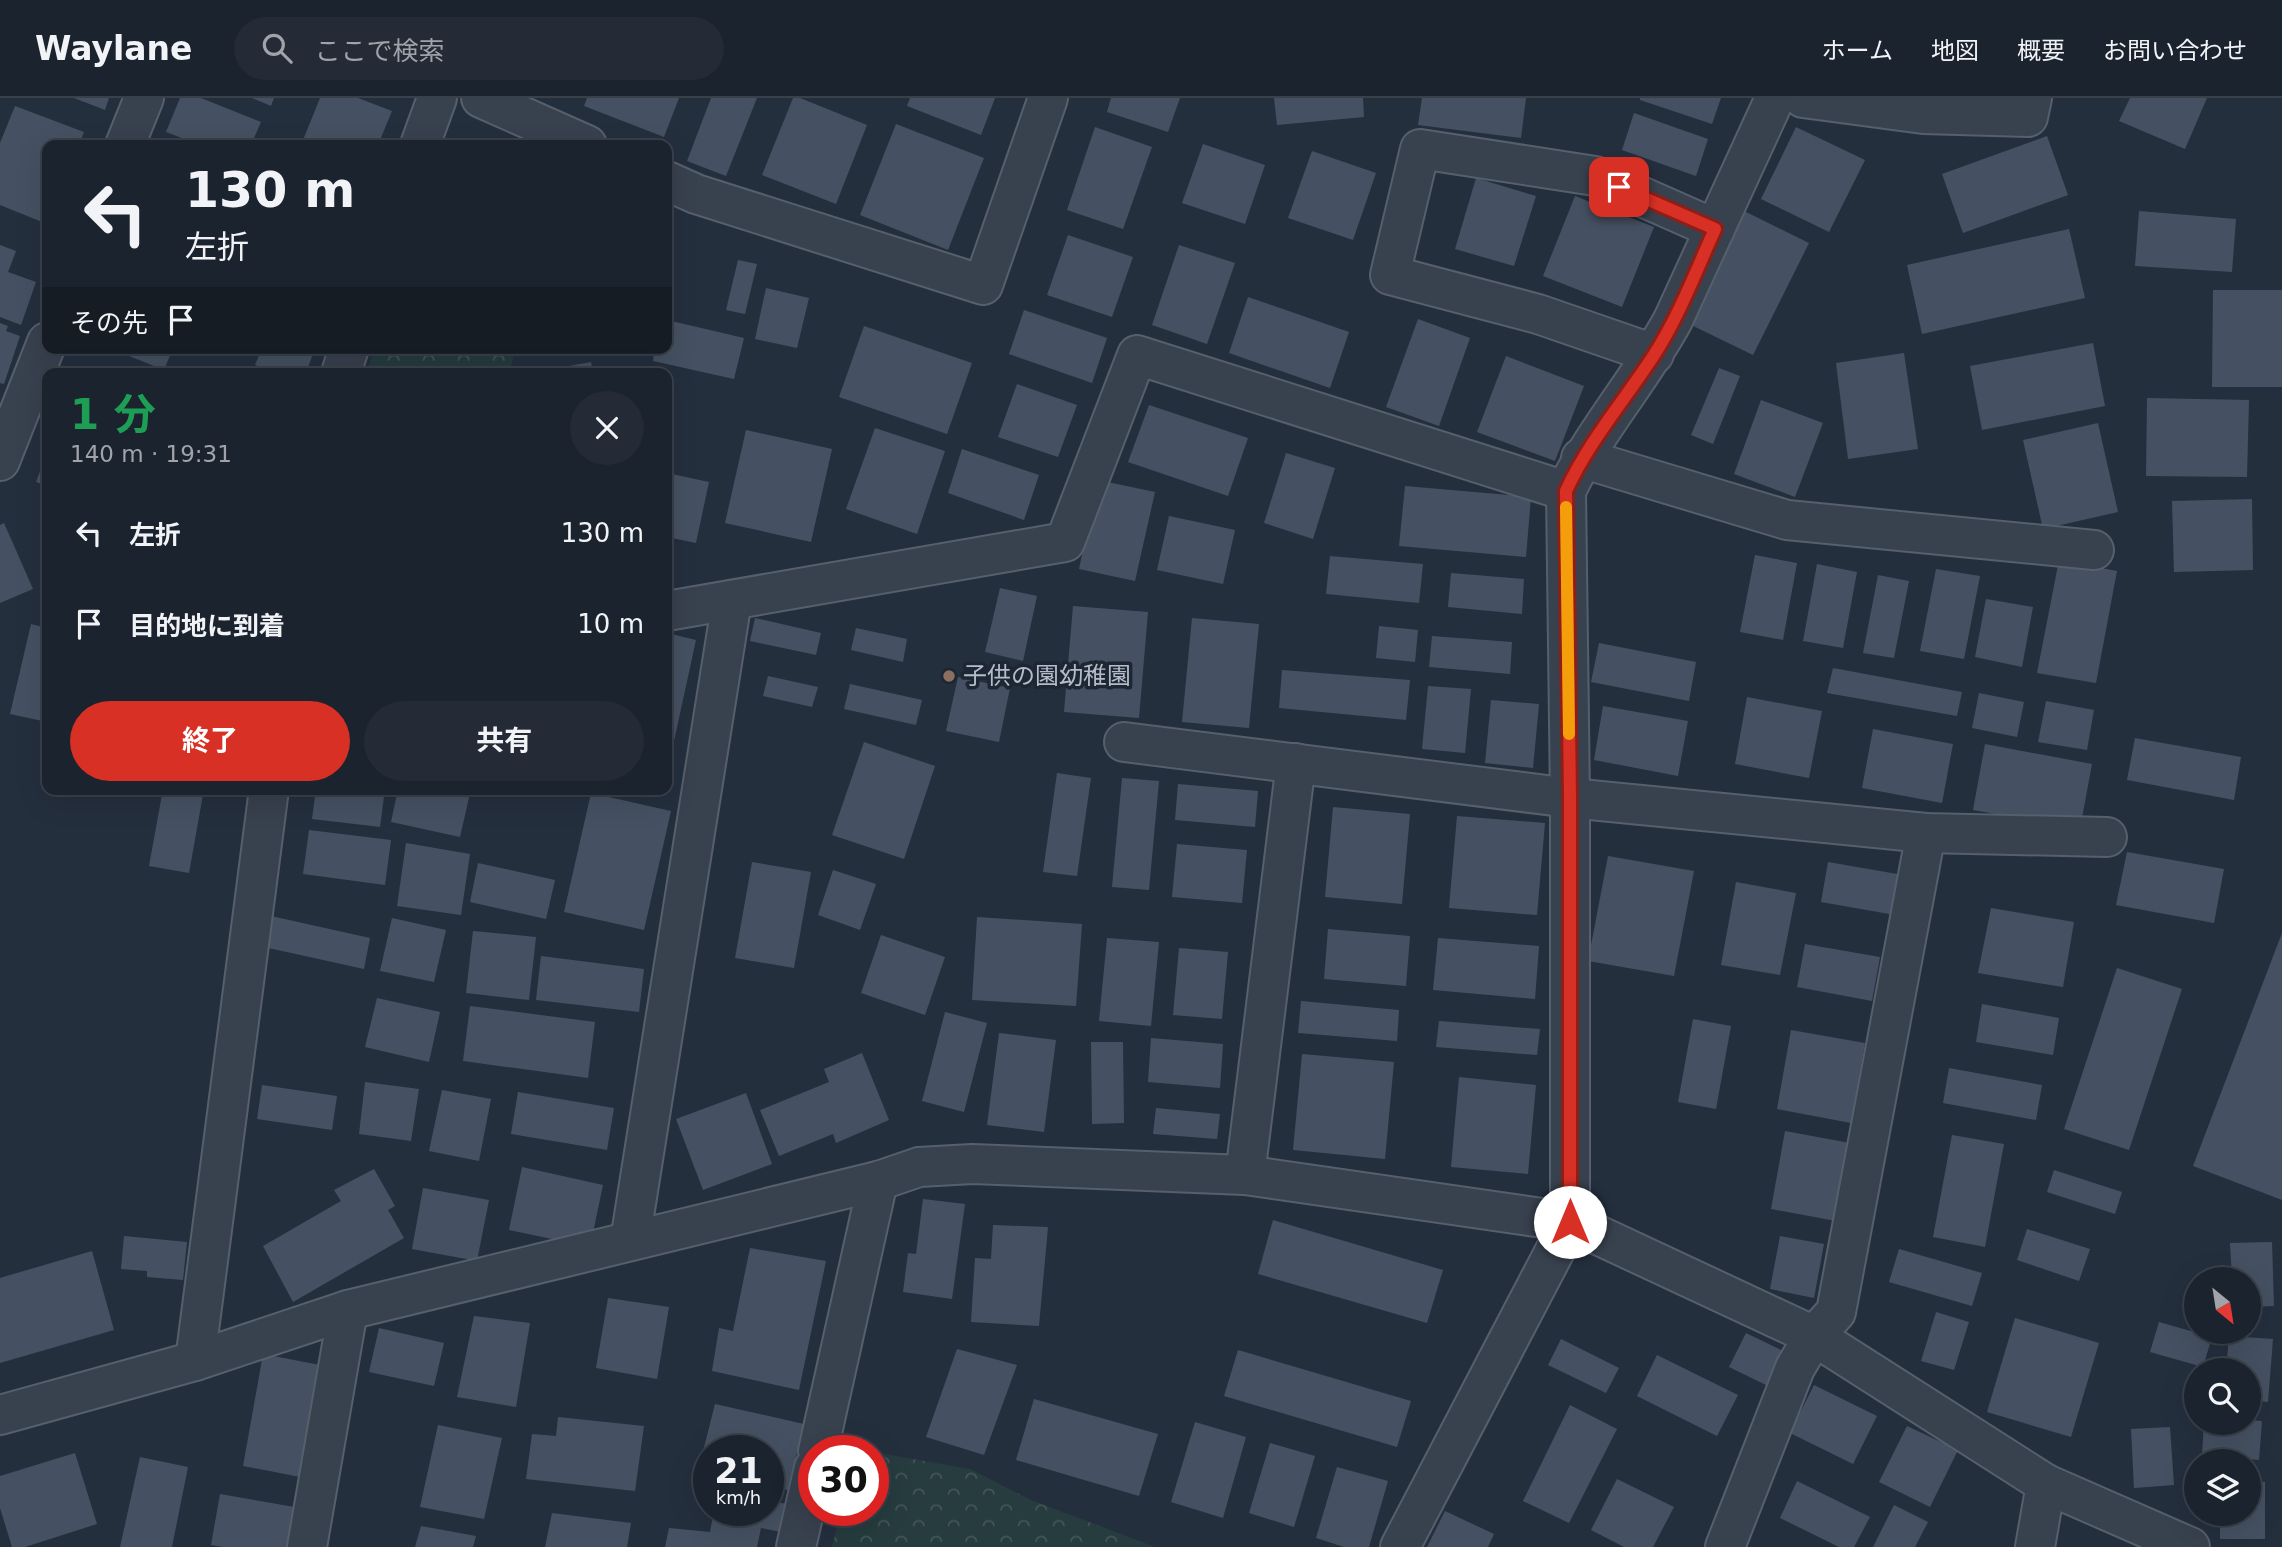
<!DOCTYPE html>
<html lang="ja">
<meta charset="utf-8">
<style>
:root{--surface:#1b232e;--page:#242b36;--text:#f1f3f6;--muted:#a0a4aa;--line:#39404a;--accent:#d93025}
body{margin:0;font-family:"DejaVu Sans","Noto Sans JP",sans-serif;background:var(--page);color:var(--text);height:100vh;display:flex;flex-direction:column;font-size:26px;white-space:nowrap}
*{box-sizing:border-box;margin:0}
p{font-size:23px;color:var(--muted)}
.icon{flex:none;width:38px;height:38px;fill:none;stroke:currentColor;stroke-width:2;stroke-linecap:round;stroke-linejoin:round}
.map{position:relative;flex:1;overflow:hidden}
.side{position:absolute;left:42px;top:270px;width:630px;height:427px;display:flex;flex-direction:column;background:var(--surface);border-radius:14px;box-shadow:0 7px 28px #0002,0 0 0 2px var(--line)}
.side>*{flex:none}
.guide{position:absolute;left:42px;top:42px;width:630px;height:214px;border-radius:14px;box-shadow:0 7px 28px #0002,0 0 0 2px var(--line);background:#1b232e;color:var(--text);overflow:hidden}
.needle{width:46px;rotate:150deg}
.tools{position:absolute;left:2184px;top:1169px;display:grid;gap:14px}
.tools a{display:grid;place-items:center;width:77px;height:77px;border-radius:50%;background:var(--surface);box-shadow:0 7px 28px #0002,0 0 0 2px var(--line);font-size:35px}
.speed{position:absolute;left:693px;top:1337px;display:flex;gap:14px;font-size:35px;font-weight:700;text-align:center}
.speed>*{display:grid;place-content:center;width:91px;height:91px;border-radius:50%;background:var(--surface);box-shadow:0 7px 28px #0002,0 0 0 2px var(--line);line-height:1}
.speed small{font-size:18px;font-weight:400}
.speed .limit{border:10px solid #d22;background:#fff;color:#111}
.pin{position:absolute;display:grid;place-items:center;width:60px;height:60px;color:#fff;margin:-30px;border-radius:14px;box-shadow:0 4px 10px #0006}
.me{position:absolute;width:77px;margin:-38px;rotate:0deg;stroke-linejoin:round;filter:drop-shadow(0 0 5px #0008)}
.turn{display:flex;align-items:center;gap:24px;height:147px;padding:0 28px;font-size:32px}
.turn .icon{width:91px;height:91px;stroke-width:2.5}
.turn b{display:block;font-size:49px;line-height:60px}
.then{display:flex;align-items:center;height:66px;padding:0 28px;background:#0003;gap:14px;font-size:26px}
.round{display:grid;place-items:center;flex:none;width:74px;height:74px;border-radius:37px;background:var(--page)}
.summary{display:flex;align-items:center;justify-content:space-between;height:119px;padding:0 28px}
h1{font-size:42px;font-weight:700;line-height:52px;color:#1e9e55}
.primary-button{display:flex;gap:14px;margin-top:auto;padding:14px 28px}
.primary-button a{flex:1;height:80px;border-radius:42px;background:var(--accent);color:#fff;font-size:28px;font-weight:700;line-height:80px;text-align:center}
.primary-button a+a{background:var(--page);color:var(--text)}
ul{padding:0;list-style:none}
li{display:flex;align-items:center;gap:21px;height:91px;padding:0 28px}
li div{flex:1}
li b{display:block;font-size:26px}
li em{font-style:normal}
header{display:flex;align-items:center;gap:42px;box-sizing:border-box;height:98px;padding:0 35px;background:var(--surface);border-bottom:2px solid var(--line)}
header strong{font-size:33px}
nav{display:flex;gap:38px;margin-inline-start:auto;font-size:24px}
.search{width:490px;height:63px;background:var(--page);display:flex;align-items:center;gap:18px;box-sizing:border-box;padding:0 24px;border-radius:38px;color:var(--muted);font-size:26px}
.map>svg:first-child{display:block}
.forest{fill:url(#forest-crowns)}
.building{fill:#455162}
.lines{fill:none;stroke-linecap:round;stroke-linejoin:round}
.minor-casing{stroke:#565f6c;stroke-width:42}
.minor{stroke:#38414e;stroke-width:38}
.route-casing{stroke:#8d1f18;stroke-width:18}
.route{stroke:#d93025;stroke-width:12}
.slow{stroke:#f59e0b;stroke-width:12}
.education-dot{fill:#8d6e63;stroke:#1d2633;stroke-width:2.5}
.labels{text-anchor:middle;stroke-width:7;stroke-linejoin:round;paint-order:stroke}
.poi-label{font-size:24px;fill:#b4bcc9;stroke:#1d2633;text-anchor:start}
</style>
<header>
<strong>Waylane</strong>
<div class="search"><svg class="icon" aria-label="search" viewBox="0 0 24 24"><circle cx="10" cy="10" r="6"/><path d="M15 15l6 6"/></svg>ここで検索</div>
<nav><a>ホーム</a><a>地図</a><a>概要</a><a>お問い合わせ</a></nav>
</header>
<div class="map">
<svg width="2282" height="1449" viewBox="0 0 2282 1449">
<defs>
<pattern id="forest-crowns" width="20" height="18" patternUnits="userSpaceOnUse" patternTransform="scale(1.75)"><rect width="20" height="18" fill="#263c3f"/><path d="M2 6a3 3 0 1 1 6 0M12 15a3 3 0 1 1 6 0" fill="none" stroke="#435659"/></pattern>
</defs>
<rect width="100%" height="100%" fill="#242f3e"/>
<g class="forest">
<polygon points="375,250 516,250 509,275 366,275"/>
<polygon points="873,1354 970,1371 1031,1402 1155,1449 832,1449 841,1412 873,1412"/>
</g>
<g class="building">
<polygon points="74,0 109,0 105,12"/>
<polygon points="180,0 201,0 261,24 251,47 200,47 166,34"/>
<polygon points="252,0 274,0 271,8"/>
<polygon points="320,0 358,0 392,13 378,47 301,47"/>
<polygon points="587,0 679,0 664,39 584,8"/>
<polygon points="711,0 757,0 726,78 687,63"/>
<polygon points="793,0 800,0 867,27 836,106 762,77"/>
<polygon points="910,0 995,0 981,37 907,8"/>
<polygon points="1111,0 1180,0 1168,34 1107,14"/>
<polygon points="1274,0 1363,0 1364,19 1277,27"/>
<polygon points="1422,0 1526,0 1521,40 1418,27"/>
<polygon points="1640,0 1721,0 1712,26 1640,2"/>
<polygon points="2130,0 2207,0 2185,51 2119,23"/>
<polygon points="15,8 84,34 79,47 47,47 47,126 0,107 0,45"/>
<polygon points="1634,15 1708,41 1696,78 1622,52"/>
<polygon points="896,26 984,60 948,152 860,117"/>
<polygon points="1095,29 1152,49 1123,131 1067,112"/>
<polygon points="1796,29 1865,62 1829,134 1761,101"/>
<polygon points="2047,38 2068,97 1963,135 1942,76"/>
<polygon points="1203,46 1265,67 1245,126 1182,105"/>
<polygon points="1312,53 1376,75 1353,142 1288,120"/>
<polygon points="1476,80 1536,98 1514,168 1455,151"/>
<polygon points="1575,98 1654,129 1622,209 1543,178"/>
<polygon points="1742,112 1809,145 1753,257 1685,224"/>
<polygon points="2139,113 2236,121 2232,174 2135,168"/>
<polygon points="2069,131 2085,200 1922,236 1907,167"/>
<polygon points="1068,137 1133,159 1112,219 1047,197"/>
<polygon points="0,147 16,153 8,174 36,184 21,227 0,219"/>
<polygon points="1179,147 1235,165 1207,246 1152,227"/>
<polygon points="738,162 757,166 745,216 726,212"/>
<polygon points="766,190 809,200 797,250 755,241"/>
<polygon points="2213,192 2282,192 2282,289 2212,289"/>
<polygon points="1248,199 1349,234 1330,290 1229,255"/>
<polygon points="1024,212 1107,240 1092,285 1009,256"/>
<polygon points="1418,221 1470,240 1439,328 1386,309"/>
<polygon points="667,222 744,240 734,281 653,263 655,250 667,250"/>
<polygon points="0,225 8,228 6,233 20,238 4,286 0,285"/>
<polygon points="864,228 972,265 947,336 839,299"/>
<polygon points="2093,245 2105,308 1982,332 1970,268"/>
<polygon points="109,250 173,250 164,272"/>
<polygon points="262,250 315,250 306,275 275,275 255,267"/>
<polygon points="1904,255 1918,351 1848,361 1836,265"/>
<polygon points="1506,258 1584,288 1555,363 1477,334"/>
<polygon points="591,264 593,275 541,275 541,273"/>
<polygon points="1719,270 1740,278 1713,346 1691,337"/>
<polygon points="1017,286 1077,307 1058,359 998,339"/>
<polygon points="2147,300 2249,302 2247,379 2146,378"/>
<polygon points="1761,302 1823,325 1795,399 1734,376"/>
<polygon points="1149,307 1248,340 1228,398 1128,364"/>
<polygon points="2098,325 2118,414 2043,431 2023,342"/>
<polygon points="875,330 945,353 917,436 846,411"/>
<polygon points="746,332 832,351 811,444 725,425"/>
<polygon points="962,351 1039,377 1024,422 948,395"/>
<polygon points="47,355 47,388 36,384"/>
<polygon points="1286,355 1335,370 1313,441 1264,425"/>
<polygon points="667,375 709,384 696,445 667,439"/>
<polygon points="1098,382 1155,394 1135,483 1079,471"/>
<polygon points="1405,388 1531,399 1526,459 1399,448"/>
<polygon points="2252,401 2253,472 2174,474 2172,403"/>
<polygon points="1169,418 1235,432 1223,486 1157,472"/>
<polygon points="4,425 33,491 0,505 0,427"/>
<polygon points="1755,457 1797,465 1783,542 1740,534"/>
<polygon points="1330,458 1423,466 1419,505 1326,496"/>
<polygon points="2059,462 2117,473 2096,585 2037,575"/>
<polygon points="1817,466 1857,474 1843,550 1803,543"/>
<polygon points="1936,471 1980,478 1964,561 1920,553"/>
<polygon points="1451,475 1524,481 1522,516 1448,509"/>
<polygon points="1878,477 1909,483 1894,560 1863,555"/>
<polygon points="1000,490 1037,498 1023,563 985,554"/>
<polygon points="1986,501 2033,509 2022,569 1975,559"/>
<polygon points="1073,508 1148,514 1139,620 1064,614"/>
<polygon points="755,520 821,535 816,557 750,543"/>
<polygon points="1192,520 1259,526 1249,630 1182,624"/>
<polygon points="31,526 47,530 47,624 10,616"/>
<polygon points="1379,528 1418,532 1415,564 1376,560"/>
<polygon points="856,530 907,541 903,564 851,552"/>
<polygon points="667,535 696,542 674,643 667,641"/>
<polygon points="1432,538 1512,544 1510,576 1429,569"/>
<polygon points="1599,545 1696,564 1689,603 1591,584"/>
<polygon points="1833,570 1962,594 1957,618 1827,595"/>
<polygon points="1282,572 1410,582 1406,622 1279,610"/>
<polygon points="768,578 818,589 812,609 763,598"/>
<polygon points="958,579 1010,590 999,644 946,633"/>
<polygon points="850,586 922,602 916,627 844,611"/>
<polygon points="1428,588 1471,591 1465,655 1422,651"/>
<polygon points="1979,595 2024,604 2017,639 1972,630"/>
<polygon points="1747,599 1822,613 1809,680 1735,666"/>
<polygon points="1491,602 1539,606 1533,670 1485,665"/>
<polygon points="2046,603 2094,612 2087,652 2038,644"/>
<polygon points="1603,608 1688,623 1678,678 1594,662"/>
<polygon points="1873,631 1953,646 1942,705 1862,690"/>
<polygon points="2135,640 2241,659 2234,702 2127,682"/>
<polygon points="864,644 935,668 904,761 832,737"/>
<polygon points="1985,646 2092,666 2080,731 1973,712"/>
<polygon points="1057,675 1091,680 1077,778 1043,774"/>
<polygon points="1122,680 1159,683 1149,792 1112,789"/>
<polygon points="1178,686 1258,693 1255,729 1175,722"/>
<polygon points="163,691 204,691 189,775 149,768"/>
<polygon points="316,691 385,691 380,729 312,721"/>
<polygon points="398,691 471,691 460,739 391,724"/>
<polygon points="591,695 671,713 644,832 564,814"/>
<polygon points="1333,709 1410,716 1402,806 1325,799"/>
<polygon points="1457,718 1545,725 1537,817 1449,810"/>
<polygon points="309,732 391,742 385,787 303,776"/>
<polygon points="406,745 470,756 461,817 397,808"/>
<polygon points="1177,746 1247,752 1242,805 1172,799"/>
<polygon points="2127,754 2224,771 2214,825 2116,807"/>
<polygon points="1608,758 1694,773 1674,878 1588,863"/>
<polygon points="752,764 811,774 794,870 735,860"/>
<polygon points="1828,764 1903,777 1895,817 1821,804"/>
<polygon points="478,765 555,782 546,821 470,804"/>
<polygon points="833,772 876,786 860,832 818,817"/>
<polygon points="1736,784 1796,795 1780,877 1721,867"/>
<polygon points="1991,810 2074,824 2063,889 1978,875"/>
<polygon points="271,818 370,840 364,871 264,849"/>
<polygon points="977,819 1082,826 1076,908 972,902"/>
<polygon points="392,820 446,832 434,884 380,873"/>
<polygon points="1328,831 1410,838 1406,888 1324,881"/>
<polygon points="473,833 536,839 529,902 466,895"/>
<polygon points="2282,835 2282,1102 2193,1068"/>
<polygon points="881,837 945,859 925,917 861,895"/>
<polygon points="1107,840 1159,844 1151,928 1099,923"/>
<polygon points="1438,840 1539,848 1535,901 1433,892"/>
<polygon points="1805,846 1880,859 1872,903 1797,889"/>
<polygon points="1179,850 1228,854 1222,921 1173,917"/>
<polygon points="541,858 644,871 639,914 536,902"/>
<polygon points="2117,870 2182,891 2129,1052 2064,1031"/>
<polygon points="377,900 440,914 429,964 365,949"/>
<polygon points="1301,903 1399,912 1397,943 1298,935"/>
<polygon points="1982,906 2059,920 2053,957 1976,944"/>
<polygon points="470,908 595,924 588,980 463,963"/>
<polygon points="945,914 987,925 964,1014 922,1003"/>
<polygon points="1693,921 1731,928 1716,1011 1678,1004"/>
<polygon points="1439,923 1540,931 1537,957 1436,949"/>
<polygon points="1791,932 1865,945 1851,1025 1777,1011"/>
<polygon points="999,935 1056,942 1044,1034 987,1027"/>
<polygon points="1151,940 1223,946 1220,990 1148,984"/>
<polygon points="1091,944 1123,944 1124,1025 1092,1026"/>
<polygon points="862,955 889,1022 836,1045 833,1036 779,1058 760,1012 829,984 824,971"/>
<polygon points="1302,956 1394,964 1385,1061 1293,1052"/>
<polygon points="1949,970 2042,987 2036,1022 1943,1005"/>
<polygon points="1459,979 1536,987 1528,1076 1451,1069"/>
<polygon points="365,984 419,991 411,1043 359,1036"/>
<polygon points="262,987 337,998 332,1032 257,1021"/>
<polygon points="442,992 491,1001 479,1063 429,1053"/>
<polygon points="518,994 614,1010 607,1052 511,1036"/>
<polygon points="746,995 772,1066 703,1092 676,1021"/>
<polygon points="1156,1010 1220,1016 1217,1041 1153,1036"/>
<polygon points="1785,1033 1850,1045 1836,1123 1771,1111"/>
<polygon points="1952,1037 2004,1046 1985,1149 1933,1139"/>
<polygon points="522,1069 603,1087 590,1149 509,1132"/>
<polygon points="374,1071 395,1108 388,1112 404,1140 293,1204 263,1148 341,1103 334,1092"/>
<polygon points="2054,1072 2122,1094 2115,1116 2047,1094"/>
<polygon points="423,1090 489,1102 477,1163 412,1151"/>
<polygon points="923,1101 965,1106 952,1201 903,1194 908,1155 916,1156"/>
<polygon points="1273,1122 1443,1172 1427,1225 1258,1176"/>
<polygon points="993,1127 1048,1129 1039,1228 971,1224 975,1160 991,1161"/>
<polygon points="2027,1131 2090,1151 2079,1183 2017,1162"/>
<polygon points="124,1138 187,1144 183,1182 147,1179 147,1173 121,1171"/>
<polygon points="1780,1138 1824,1146 1814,1200 1770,1191"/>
<polygon points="2272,1144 2274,1208 2249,1209 2249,1181 2232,1181 2230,1145"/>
<polygon points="750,1150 826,1163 799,1292 712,1273 719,1230 733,1233"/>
<polygon points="1899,1151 1982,1175 1972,1208 1889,1184"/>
<polygon points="92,1153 114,1232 0,1265 0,1180"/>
<polygon points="608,1200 669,1209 657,1281 596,1270"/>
<polygon points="1936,1214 1969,1224 1954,1272 1921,1263"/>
<polygon points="474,1218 530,1225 516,1309 457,1299"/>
<polygon points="2015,1220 2099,1245 2071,1339 1987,1314"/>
<polygon points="2159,1224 2212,1239 2203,1269 2150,1254"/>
<polygon points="379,1230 444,1245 434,1288 369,1274"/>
<polygon points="1746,1235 1783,1253 1766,1287 1729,1269"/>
<polygon points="2229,1238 2273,1241 2268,1304 2249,1302 2249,1272 2226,1272"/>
<polygon points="1561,1241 1619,1270 1606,1295 1548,1267"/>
<polygon points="957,1251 1017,1267 984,1357 926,1339"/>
<polygon points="1238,1252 1411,1303 1397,1349 1224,1298"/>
<polygon points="263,1256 320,1267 300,1379 243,1368"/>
<polygon points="1657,1257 1738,1297 1717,1338 1637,1298"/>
<polygon points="1814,1287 1877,1318 1853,1366 1790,1335"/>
<polygon points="1034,1301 1158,1336 1139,1398 1016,1362"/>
<polygon points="715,1306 804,1326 788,1392 768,1388 768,1353 709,1353 709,1375 698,1373"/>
<polygon points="1570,1307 1617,1331 1569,1425 1523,1403"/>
<polygon points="558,1319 644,1328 635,1393 526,1381 532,1336 556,1338"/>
<polygon points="2249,1322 2262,1323 2259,1362 2202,1357 2204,1325 2249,1325"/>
<polygon points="1195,1324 1246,1339 1223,1420 1171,1404"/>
<polygon points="438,1327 502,1340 484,1421 420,1409"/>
<polygon points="1907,1328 1958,1352 1930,1409 1879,1384"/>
<polygon points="2170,1329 2174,1387 2134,1390 2131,1331"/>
<polygon points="1270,1345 1315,1358 1294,1429 1249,1415"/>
<polygon points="75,1355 97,1426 25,1449 12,1449 0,1410 0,1378"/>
<polygon points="140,1359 188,1369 172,1449 120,1449"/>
<polygon points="1337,1369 1388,1383 1369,1449 1344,1449 1316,1440"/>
<polygon points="1617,1381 1674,1409 1653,1449 1624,1449 1591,1432"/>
<polygon points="1797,1383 1870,1419 1854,1449 1839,1449 1780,1420"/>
<polygon points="2249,1384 2265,1384 2265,1441 2220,1441 2220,1416 2249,1416"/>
<polygon points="220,1396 300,1410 293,1449 223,1449 211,1447"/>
<polygon points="768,1403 788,1406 781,1434 761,1430 757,1449 665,1449 669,1430 710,1434 714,1412 768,1412"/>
<polygon points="1894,1407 1928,1424 1915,1449 1873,1449"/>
<polygon points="1445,1413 1494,1436 1488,1449 1427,1449"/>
<polygon points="552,1415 631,1425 627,1449 545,1449"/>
<polygon points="421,1428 476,1438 473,1449 415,1449"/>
</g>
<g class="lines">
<defs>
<g id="minor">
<polyline points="481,0 587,47"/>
<polyline points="1803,0 1923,16 2028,19 2032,0"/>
<polyline points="125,47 144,0"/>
<polyline points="420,47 437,0"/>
<polyline points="667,83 696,96 983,187 1048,0"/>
<polyline points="1654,256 1538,216 1390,177 1420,51 1595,78 1715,131"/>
<polyline points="341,275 349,250"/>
<polyline points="1581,360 1787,422 2094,452"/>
<polyline points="0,363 47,244"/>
<polyline points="667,513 1065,444 1137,257 1566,393"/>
<polyline points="1124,644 1570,700 1926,735 2107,739"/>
<polyline points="1245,1077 1296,665"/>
<polyline points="630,1143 732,502"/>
<polyline points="195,1263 269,691"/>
<polyline points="0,1317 195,1263 348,1212 878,1083 919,1069 972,1066 1245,1077 1570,1124 1814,1238 2046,1386 2190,1449"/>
<polyline points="818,1353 878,1083"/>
<polyline points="307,1449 348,1212"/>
<polyline points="796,1449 814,1370"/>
<path d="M1400,1449L1570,1124V700L1566,393C1595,332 1641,281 1673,222L1775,0"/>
<polyline points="1725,1449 1795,1270 1814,1238 1836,1214 1926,735"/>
<polyline points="2035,1449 2046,1386"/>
</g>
</defs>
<use href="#minor" class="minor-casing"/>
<use href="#minor" class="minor"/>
</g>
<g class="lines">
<defs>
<path id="route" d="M1570,1124V700L1566,393C1589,343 1624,303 1654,257C1679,218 1696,173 1715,131L1619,89"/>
</defs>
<use href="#route" class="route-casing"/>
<use href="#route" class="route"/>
<polyline class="slow" points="1566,409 1569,636"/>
</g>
<circle class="education-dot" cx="949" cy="578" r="7"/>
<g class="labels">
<g class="poi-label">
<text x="963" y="586">子供の園幼稚園</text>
</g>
</g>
</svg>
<div class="tools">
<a><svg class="needle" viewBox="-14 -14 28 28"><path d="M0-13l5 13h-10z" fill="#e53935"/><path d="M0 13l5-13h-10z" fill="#a0a4aa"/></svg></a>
<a><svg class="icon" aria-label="search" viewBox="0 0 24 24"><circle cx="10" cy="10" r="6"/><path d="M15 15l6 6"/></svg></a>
<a><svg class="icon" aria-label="layers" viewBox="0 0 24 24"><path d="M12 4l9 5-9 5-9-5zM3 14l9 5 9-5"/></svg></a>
</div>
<div class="speed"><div>21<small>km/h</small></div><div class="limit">30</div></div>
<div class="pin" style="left:1619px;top:89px;background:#d93025"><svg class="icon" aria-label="arrive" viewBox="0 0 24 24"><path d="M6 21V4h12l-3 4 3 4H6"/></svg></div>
<svg class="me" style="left:1570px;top:1124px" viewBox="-20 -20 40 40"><circle r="19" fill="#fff"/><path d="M0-13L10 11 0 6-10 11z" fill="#d93025"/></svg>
<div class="guide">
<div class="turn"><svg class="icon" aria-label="left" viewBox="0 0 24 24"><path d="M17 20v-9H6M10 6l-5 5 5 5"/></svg><div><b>130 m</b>左折</div></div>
<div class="then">その先<svg class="icon" aria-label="arrive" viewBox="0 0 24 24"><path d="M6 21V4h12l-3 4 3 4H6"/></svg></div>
</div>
<section class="side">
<div class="summary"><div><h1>1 分</h1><p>140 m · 19:31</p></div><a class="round"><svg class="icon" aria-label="close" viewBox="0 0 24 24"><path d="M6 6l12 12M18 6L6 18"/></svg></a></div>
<ul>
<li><svg class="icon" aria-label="left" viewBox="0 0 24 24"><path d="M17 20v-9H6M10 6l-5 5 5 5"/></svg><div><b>左折</b></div><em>130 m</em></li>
<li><svg class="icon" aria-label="arrive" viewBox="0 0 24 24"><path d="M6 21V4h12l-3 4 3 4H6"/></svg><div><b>目的地に到着</b></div><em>10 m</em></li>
</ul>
<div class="primary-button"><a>終了</a><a>共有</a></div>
</section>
</div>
